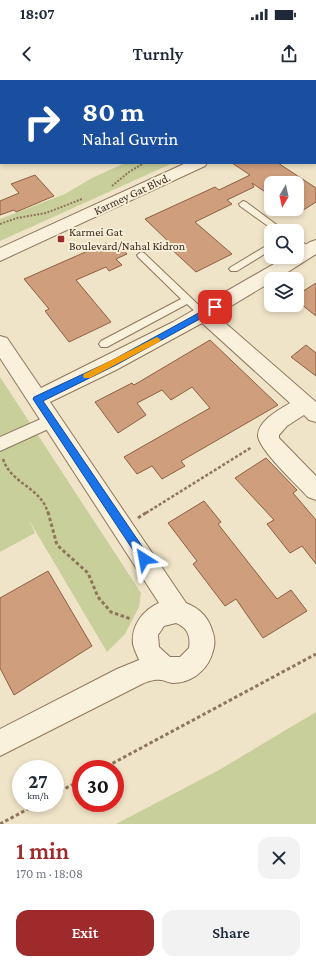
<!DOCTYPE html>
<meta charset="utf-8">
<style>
:root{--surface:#fff;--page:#f2f2f3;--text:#1f2937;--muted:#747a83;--accent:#9e2a2b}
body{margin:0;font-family:"Crimson Pro",serif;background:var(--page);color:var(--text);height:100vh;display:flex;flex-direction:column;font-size:15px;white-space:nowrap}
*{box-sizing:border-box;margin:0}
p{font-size:13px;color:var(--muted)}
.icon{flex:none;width:22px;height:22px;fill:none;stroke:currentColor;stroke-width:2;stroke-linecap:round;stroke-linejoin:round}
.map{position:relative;height:744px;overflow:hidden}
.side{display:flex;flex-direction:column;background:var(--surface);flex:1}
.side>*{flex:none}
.top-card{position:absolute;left:0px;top:0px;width:316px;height:84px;box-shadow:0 2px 6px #0003;background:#1a4fa0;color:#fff;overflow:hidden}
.needle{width:26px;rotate:189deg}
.buttons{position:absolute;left:264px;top:96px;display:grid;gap:8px}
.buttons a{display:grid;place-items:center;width:40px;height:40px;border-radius:8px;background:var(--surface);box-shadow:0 2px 6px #0003;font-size:20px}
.speed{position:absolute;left:12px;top:680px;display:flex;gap:8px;font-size:20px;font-weight:700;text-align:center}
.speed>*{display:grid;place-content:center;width:52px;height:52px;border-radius:50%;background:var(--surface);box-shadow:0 2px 6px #0003;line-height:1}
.speed small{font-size:10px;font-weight:400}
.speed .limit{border:6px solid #d22;background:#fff;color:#111}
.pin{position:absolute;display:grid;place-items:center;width:34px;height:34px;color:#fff;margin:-17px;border-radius:8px;box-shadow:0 2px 6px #0006}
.me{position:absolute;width:44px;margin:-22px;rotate:326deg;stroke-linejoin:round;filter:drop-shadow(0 0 3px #0008)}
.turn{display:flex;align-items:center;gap:14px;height:84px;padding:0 16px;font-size:18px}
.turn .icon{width:52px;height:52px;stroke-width:2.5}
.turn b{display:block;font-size:28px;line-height:34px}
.round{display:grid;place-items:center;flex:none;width:42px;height:42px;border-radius:12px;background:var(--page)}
.headline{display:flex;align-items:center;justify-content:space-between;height:68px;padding:0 16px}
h1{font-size:24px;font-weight:600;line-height:30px;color:var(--accent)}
.action{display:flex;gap:8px;margin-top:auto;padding:8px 16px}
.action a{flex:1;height:46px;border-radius:12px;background:var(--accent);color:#fff;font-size:16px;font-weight:600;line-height:46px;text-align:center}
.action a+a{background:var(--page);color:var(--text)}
.status{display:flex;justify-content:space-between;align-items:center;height:28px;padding:0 20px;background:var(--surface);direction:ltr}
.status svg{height:11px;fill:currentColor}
header{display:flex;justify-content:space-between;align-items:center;height:52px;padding:0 16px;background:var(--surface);font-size:18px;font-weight:600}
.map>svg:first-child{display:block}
.green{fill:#c9cf9b}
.building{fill:#cf9f7d;stroke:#8d5f41}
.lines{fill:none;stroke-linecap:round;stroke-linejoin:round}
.service-casing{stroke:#8d765c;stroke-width:2}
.pedestrian-casing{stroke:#8d765c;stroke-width:2}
.minor-casing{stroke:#8d765c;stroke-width:2}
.tertiary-casing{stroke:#8d765c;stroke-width:2}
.path-far2{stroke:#8d765c;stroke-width:2;stroke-dasharray:2 1.5;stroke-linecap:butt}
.path-far1{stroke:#8d765c;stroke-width:2.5;stroke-dasharray:3 2;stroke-linecap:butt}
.path{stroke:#8d765c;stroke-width:3;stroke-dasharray:3.5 2.5;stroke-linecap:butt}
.service{fill:#faf1dc;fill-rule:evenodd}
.pedestrian{fill:#faf1dc;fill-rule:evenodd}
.minor{fill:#faf1dc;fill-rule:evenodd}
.tertiary{fill:#faf1dc;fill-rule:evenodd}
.route{fill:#1a73e8;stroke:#114b97}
.slow{fill:#f59e0b}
.poi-dot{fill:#9e2a2b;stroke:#f7eed8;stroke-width:1.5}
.labels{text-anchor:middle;stroke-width:4;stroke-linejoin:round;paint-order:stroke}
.far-street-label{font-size:12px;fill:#3d2e20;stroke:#f7eed8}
.far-poi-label{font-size:12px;fill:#3d2e20;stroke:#f7eed8;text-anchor:start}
</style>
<div class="status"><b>18:07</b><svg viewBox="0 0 49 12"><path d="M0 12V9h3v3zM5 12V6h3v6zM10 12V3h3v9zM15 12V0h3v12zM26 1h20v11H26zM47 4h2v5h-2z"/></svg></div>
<header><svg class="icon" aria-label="back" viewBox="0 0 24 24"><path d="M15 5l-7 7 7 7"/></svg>Turnly<svg class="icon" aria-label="share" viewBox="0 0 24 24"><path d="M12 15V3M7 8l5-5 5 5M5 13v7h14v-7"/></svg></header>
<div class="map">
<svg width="316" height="744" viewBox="0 0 316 744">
<rect width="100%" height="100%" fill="#f0e4c8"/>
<g class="green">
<polygon points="125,83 173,83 0,161 0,139 65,114 92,98"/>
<polygon points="0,297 141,513 139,527 125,554 107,572 29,440 35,453 0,472"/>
<polygon points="316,632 316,744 116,744 219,690"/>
</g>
<g class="building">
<polygon points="232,83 278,83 316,108 316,122 297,134 290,129 297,129 297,103 271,103 271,116 252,103 254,107 227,120 232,124 195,142 232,174 196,192 169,167 172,165 145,139 215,107 219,110 250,95"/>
<polygon points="35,95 54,116 16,132 14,130 0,135 0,121 19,113 11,104"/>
<polygon points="106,163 109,166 117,163 127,174 116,179 122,185 109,191 106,187 76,200 111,242 69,262 45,231 49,229 24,199"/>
<polygon points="316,203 316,236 297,221 297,215"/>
<polygon points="210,260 278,325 181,381 185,386 162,399 152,386 137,394 124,377 210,328 192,307 171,320 162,310 137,323 146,335 118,353 95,322 132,303 134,305"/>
<polygon points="306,265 316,273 316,296 291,277"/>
<polygon points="266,378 297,410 293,413 316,440 316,484 302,466 290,473 267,444 274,440 235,398"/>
<polygon points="204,421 221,442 218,444 277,519 291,510 307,531 263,558 236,519 225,526 193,484 197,481 168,443"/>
<polygon points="48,491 92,566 14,615 0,588 0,518"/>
</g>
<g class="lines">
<defs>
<g id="service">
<polygon points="37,0 45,0 46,1 38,1"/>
<polygon points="109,0 118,0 119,1 110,1"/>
<polygon points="127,0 136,0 126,1"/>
<rect x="0" y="48" width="1" height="5"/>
<polygon points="243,121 246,122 285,151 275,151 240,126 239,124"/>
<polygon points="297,159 312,168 313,170 312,172 306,172 297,166"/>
<polygon points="271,163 271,170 237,191 231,191 229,189 231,187"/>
<polygon points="141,172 144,173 208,234 206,236 200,236 187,224 107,267 101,267 99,264 101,261 181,219 138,177 137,175"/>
</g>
<polygon id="pedestrian" points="52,334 57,335 60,340 57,345 0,371 0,357"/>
<g id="minor">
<polygon points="70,0 85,0 69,1"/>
<path d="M316,160V174L277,199H271V202L216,235L316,322V342L309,340L304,335L287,346L279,355V358L316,396V420L308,417C298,406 257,368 258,355C259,340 279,330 290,323L202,243L116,290L50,322L186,523C201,529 209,538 213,553C216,562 214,569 211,577C205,592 190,603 173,603C168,603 165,600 161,600C154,599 146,602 140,605L0,676V649L117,589L139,580C137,575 134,569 133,564C131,546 143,530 159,523L0,278V256L7,258L41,308L173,242L286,177H297V170L310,162ZM176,543C187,547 191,556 189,568L180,577H170L159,567L158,555L164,546Z"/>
</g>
<polygon id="tertiary" points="186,83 207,83 205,86 0,181 0,168"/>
</defs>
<use href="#service" class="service-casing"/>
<use href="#pedestrian" class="pedestrian-casing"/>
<use href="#minor" class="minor-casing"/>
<use href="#tertiary" class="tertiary-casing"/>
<g class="path-far2">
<polyline points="112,106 129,92 144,83"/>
<polyline points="0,144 17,138 46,133 82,119"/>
</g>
<g class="path-far1">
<path d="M3,379C11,404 41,407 48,433"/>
<polyline points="146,433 252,367"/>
</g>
<g class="path">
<polyline points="48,432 57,465 88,493 98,517 111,532 131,539"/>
<polyline points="138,438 147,432"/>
<polyline points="102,689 316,574"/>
<polyline points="55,714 81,700"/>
<polyline points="0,744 39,723"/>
</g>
<use href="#service" class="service"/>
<use href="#pedestrian" class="pedestrian"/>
<use href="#minor" class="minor"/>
<use href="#tertiary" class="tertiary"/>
</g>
<polygon class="route" points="215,224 218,225 218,229 116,285 43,321 148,475 149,479 148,482 144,483 141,482 33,319 34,317 111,281"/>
<polygon class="slow" points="157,257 161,260 159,262 90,298 84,298 83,296 84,294"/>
<rect class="poi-dot" x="57" y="155" width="8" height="8" rx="2"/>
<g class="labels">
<g class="far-street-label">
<text transform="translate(132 114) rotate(-25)" y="4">Karmey Gat Blvd.</text>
</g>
<g class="far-poi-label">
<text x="69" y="156">Karmei Gat<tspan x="69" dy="14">Boulevard/Nahal Kidron</tspan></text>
</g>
</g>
</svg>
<div class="buttons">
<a><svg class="needle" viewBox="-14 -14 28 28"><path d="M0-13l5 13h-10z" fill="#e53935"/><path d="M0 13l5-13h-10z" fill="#747a83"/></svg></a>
<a><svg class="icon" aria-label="search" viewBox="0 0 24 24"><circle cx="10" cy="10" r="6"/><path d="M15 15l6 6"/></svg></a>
<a><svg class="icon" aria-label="layers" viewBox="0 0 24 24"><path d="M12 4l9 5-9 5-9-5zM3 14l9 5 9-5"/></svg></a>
</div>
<div class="speed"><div>27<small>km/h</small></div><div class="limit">30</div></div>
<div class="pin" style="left:215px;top:227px;background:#d93025"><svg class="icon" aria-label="arrive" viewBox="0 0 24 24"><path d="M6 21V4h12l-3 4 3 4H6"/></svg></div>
<svg class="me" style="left:144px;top:479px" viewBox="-20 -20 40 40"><path d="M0-17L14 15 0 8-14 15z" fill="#1a73e8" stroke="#fff" stroke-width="4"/></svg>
<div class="top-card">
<div class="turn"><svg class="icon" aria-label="right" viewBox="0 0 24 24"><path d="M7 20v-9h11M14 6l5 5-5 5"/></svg><div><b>80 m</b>Nahal Guvrin</div></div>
</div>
</div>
<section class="side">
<div class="headline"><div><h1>1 min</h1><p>170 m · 18:08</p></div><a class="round"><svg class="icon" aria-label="close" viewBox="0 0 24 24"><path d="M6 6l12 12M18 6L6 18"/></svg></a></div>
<div class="action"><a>Exit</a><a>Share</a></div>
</section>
